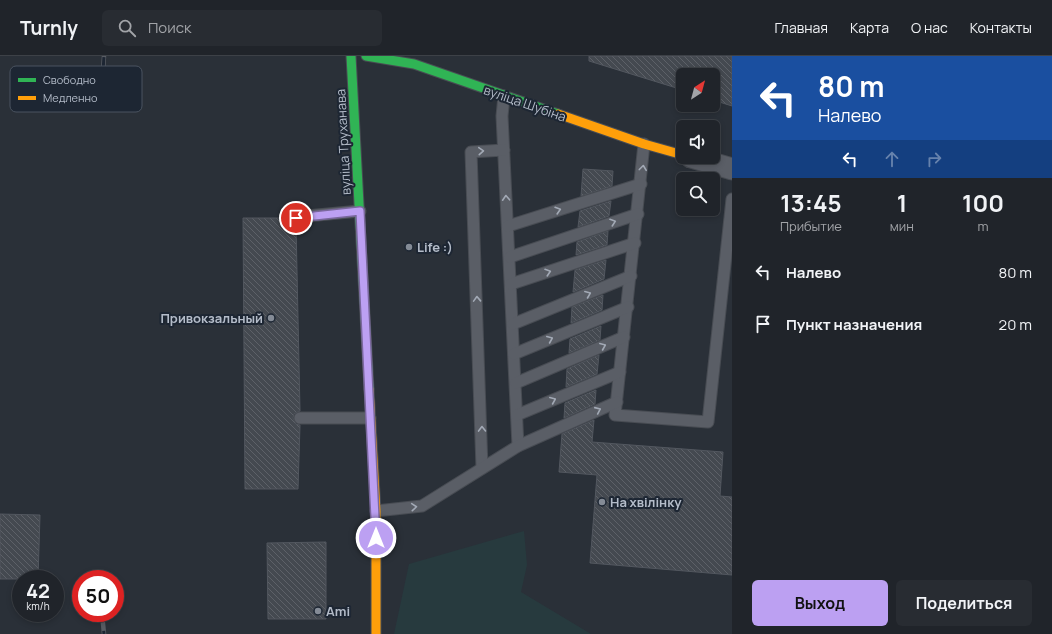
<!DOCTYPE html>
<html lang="ru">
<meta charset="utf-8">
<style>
:root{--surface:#20242a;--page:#282c32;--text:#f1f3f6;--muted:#a2a4a8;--line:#3d4147;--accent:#bca0f2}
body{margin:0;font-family:Manrope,sans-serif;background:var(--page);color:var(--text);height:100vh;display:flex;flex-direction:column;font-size:15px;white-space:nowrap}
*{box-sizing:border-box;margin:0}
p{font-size:13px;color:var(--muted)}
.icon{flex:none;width:22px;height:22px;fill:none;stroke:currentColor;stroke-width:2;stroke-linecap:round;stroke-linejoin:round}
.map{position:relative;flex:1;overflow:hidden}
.side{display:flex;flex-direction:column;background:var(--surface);width:320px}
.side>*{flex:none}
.hud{background:#1a4fa0;color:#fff;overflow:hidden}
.needle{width:26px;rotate:36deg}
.buttons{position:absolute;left:676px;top:12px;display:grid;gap:8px}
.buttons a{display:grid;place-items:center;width:44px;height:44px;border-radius:6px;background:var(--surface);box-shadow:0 2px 6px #0003,0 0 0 1px var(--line);font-size:20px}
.speed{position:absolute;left:12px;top:514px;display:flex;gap:8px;font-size:20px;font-weight:700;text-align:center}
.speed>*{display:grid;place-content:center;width:52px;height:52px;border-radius:50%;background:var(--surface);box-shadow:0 2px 6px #0003,0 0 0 1px var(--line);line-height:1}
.speed small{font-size:10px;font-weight:400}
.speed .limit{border:6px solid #d22;background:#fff;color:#111}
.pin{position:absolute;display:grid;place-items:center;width:34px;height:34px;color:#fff;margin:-17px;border:2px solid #fff;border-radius:50%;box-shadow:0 1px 4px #0007}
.me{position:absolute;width:44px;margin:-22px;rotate:0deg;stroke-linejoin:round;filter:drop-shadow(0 0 3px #0008)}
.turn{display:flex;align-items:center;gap:14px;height:84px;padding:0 20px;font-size:18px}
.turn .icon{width:52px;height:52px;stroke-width:2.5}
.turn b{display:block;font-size:28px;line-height:34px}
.lanes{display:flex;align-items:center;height:38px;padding:0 20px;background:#0003;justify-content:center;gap:20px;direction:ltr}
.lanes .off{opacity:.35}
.eta{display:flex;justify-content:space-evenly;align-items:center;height:68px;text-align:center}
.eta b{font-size:24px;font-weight:700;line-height:28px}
.primary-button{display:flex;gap:8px;margin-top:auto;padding:8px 20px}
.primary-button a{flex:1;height:46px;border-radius:6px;background:var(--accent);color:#111;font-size:16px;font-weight:700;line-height:46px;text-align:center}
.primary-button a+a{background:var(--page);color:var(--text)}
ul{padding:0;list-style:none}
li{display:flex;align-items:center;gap:12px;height:52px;padding:0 20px}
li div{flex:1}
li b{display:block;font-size:15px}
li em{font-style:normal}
header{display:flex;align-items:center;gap:24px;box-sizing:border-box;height:56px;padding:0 20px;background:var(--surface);border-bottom:1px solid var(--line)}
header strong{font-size:19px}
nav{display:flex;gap:22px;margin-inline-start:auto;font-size:14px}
.search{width:280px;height:36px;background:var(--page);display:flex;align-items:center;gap:10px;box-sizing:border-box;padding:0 14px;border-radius:6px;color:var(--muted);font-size:15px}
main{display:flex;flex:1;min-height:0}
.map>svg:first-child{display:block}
.green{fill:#273a3e}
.building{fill:url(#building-back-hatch);stroke:#52575f}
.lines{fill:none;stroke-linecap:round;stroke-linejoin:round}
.lane-casing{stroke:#484c53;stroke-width:13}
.street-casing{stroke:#484c53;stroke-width:23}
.fast-casing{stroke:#484c53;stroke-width:11}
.slow-casing{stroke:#484c53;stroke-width:11}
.lane{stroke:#5a5e66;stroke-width:11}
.street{stroke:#5a5e66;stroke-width:21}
.fast{stroke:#30b455;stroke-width:9}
.slow{stroke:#ff9f0a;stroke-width:9}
.rail-casing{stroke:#595d64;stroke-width:4.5}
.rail{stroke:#1d2633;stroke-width:3;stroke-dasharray:9;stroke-linecap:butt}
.oneway{stroke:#a2a9b5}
.route-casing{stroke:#7a689d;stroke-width:10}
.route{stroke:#bca0f2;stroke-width:7}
.poi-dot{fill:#848b96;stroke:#1d2633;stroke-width:1.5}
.labels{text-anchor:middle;stroke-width:4;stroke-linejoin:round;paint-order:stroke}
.street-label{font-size:13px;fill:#b4bcc9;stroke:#1d2633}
.poi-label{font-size:13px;font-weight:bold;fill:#b4bcc9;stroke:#1d2633;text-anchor:start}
.key{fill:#1d2633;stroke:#4a5360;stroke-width:1}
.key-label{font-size:11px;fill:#b4bcc9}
</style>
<header>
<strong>Turnly</strong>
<div class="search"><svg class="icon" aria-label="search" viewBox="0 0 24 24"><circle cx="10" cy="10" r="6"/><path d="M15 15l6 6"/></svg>Поиск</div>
<nav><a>Главная</a><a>Карта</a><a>О нас</a><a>Контакты</a></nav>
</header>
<main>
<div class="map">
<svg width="732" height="578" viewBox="0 0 732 578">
<defs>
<pattern id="building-back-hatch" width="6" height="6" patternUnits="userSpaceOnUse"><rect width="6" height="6" fill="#444950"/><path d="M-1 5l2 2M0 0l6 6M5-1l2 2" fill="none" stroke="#5d6168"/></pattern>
</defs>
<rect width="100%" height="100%" fill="#2a3038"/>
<polygon class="green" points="524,475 527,509 521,536 591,578 394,578 409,508"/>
<g class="building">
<polygon points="589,0 732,0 732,50 713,44 713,19 683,19 683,34 589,5"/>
<polygon points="583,113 613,115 612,130 581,140"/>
<polygon points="611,145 609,160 578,171 580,155"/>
<polygon points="243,162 289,162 291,165 296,168 300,355 294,358 293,362 296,368 300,369 298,433 245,433"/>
<polygon points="608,175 607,189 576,199 577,186"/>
<polygon points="606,204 604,223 573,236 575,214"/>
<polygon points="603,239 602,254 571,267 572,251"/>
<polygon points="601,270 600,284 569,297 570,283"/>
<polygon points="599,299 597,318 566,331 567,313"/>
<polygon points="596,334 595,348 564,362 565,347"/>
<polygon points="594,364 592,386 723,396 720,440 732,441 732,519 590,507 597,419 559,416 562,378"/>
<polygon points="0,458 40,459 38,523 0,523"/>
<polygon points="326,486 326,563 268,563 267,487"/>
</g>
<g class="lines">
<defs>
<g id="lane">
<polyline points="504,40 502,60 518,390"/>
<polyline points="644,88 615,359 708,366 732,143"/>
<polyline points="296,161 360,155"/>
<polyline points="508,170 641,128"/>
<polyline points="510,201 638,158"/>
<polyline points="511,228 635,187"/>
<polyline points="513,268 631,220"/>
<polyline points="514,298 628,251"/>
<polyline points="516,327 624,281"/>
<polyline points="517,359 620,316"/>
<polyline points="300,362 370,362"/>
<polyline points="482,412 471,96 504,94"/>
<polyline points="376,455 422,450 518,390 617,346"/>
</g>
<polyline id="street" points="691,101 732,113"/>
<g id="fast">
<polyline points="351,0 369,333"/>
<polyline points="366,0 414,8 558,58"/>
</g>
<g id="slow">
<polyline points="558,58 644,88 683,99"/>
<polyline points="369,333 376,455 376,578"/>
</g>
</defs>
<use href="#lane" class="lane-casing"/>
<use href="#street" class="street-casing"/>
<use href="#fast" class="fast-casing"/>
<use href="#slow" class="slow-casing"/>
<use href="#lane" class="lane"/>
<use href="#street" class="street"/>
<use href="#fast" class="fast"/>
<use href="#slow" class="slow"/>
<defs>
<g id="rail">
<polyline points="101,46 104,0"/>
<polyline points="102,557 104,578"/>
</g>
</defs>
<use href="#rail" class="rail-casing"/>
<use href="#rail" class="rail"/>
</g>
<defs><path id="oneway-chevron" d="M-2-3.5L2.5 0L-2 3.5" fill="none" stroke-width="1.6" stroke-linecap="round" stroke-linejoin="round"/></defs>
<g class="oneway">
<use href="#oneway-chevron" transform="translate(481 95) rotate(-4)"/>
<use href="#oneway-chevron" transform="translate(643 112) rotate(-83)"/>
<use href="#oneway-chevron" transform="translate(506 142) rotate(-93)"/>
<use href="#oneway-chevron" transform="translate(558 154) rotate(-17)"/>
<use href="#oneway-chevron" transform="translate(613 166) rotate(-19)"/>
<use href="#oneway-chevron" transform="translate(548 216) rotate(-18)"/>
<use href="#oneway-chevron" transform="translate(588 238) rotate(-22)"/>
<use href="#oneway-chevron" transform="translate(477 243) rotate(-92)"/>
<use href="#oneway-chevron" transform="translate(550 283) rotate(-23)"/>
<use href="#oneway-chevron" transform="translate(603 290) rotate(-23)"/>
<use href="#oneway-chevron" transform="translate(553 344) rotate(-23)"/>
<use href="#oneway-chevron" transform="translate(598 354) rotate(-24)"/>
<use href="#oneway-chevron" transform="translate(482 373) rotate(-91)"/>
<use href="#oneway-chevron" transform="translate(414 451) rotate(-5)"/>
</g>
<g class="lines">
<defs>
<polyline id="route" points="296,162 360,155 376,482"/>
</defs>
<use href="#route" class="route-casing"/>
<use href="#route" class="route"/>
</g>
<g class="poi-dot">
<circle cx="409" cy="191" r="4"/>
<circle cx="271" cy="262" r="4"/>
<circle cx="602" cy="446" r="4"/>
<circle cx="318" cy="555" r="4"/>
</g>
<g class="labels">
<g class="street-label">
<text transform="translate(525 47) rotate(19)" y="5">вуліца Шубіна</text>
<text transform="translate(343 86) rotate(-93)" y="5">вуліца Труханава</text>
</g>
<g class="poi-label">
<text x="417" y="196">Life :)</text>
<text x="263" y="267" text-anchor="end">Привокзальный</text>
<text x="610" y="451">На хвілінку</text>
<text x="326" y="560">Ami</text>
</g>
</g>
<rect x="10" y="10" width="132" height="46" rx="6" class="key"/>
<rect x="18" y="22" width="18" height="4" fill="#30b455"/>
<rect x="18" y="40" width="18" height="4" fill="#ff9f0a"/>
<g class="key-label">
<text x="43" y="28">Свободно</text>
<text x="43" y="46">Медленно</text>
</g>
</svg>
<div class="buttons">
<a><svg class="needle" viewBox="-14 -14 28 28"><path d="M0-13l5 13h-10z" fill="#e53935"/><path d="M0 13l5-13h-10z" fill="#a2a4a8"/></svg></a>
<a><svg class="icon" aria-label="sound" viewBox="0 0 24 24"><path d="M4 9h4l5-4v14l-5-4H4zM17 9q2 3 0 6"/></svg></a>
<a><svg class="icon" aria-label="search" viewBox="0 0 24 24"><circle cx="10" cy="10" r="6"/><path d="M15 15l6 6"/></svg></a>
</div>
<div class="speed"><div>42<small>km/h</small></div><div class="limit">50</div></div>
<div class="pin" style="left:296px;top:162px;background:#d93025"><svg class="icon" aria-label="arrive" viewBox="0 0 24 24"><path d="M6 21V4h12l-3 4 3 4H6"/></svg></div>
<svg class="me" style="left:376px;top:482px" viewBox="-20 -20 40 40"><circle r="17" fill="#bca0f2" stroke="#fff" stroke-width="3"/><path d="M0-11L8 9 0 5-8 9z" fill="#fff"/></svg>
</div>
<section class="side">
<div class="hud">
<div class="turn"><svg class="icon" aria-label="left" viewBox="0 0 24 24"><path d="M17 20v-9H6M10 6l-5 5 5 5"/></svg><div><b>80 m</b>Налево</div></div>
<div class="lanes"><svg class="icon" aria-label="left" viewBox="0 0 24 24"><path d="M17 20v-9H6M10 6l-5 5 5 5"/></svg><svg class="icon off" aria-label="ahead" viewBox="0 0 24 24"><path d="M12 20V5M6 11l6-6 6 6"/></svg><svg class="icon off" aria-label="right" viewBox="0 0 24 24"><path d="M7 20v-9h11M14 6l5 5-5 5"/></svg></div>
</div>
<div class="eta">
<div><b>13:45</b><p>Прибытие</p></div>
<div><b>1</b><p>мин</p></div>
<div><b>100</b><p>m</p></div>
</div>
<ul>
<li><svg class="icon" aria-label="left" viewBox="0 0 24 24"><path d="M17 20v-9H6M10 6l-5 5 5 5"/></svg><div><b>Налево</b></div><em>80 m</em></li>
<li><svg class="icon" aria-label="arrive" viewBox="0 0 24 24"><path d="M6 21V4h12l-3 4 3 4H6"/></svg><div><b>Пункт назначения</b></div><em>20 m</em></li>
</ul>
<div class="primary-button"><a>Выход</a><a>Поделиться</a></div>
</section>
</main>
